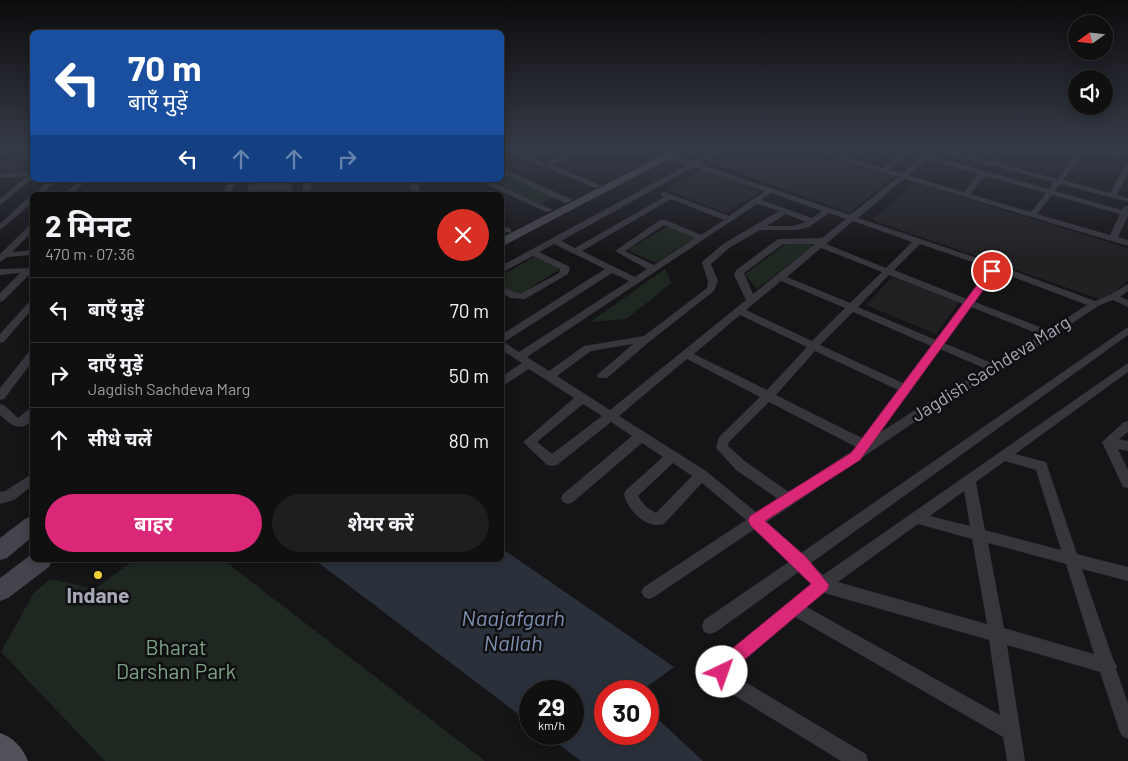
<!DOCTYPE html>
<html lang="hi">
<meta charset="utf-8">
<style>
:root{--surface:#101011;--page:#1e1e1f;--text:#f1f3f6;--muted:#9c9d9f;--line:#303031;--accent:#db2777}
body{margin:0;font-family:Barlow,"Noto Sans Devanagari",sans-serif;background:var(--page);color:var(--text);height:100vh;display:flex;flex-direction:column;font-size:19px;white-space:nowrap}
*{box-sizing:border-box;margin:0}
p{font-size:16px;color:var(--muted)}
.icon{flex:none;width:28px;height:28px;fill:none;stroke:currentColor;stroke-width:2;stroke-linecap:round;stroke-linejoin:round}
.map{position:relative;flex:1;overflow:hidden}
.side{position:absolute;left:30px;top:192px;width:474px;height:370px;display:flex;flex-direction:column;background:var(--surface);border-radius:8px;box-shadow:0 2px 12px #0003,0 0 0 1px var(--line)}
.side>*{flex:none}
.guide{position:absolute;left:30px;top:30px;width:474px;height:152px;border-radius:8px;box-shadow:0 2px 12px #0003,0 0 0 1px var(--line);background:#1a4fa0;color:#fff;overflow:hidden}
.needle{width:32px;rotate:255deg}
.controls{position:absolute;left:1068px;top:15px;display:grid;gap:10px}
.controls a{display:grid;place-items:center;width:45px;height:45px;border-radius:50%;background:var(--surface);box-shadow:0 2px 12px #0003,0 0 0 1px var(--line);font-size:25px}
.speed{position:absolute;left:519px;top:680px;display:flex;gap:10px;font-size:25px;font-weight:700;text-align:center}
.speed>*{display:grid;place-content:center;width:65px;height:65px;border-radius:50%;background:var(--surface);box-shadow:0 2px 12px #0003,0 0 0 1px var(--line);line-height:1}
.speed small{font-size:12px;font-weight:400}
.speed .limit{border:8px solid #d22;background:#fff;color:#111}
.pin{position:absolute;display:grid;place-items:center;width:42px;height:42px;color:#fff;margin:-21px;border:2px solid #fff;border-radius:50%;box-shadow:0 1px 5px #0007}
.me{position:absolute;width:55px;margin:-28px;rotate:42deg;stroke-linejoin:round;filter:drop-shadow(0 0 4px #0008)}
.turn{display:flex;align-items:center;gap:18px;height:105px;padding:0 15px;font-size:22px}
.turn .icon{width:65px;height:65px;stroke-width:2.5}
.turn b{display:block;font-size:35px;line-height:42px}
.lanes{display:flex;align-items:center;height:48px;padding:0 15px;background:#0003;justify-content:center;gap:25px;direction:ltr}
.lanes .off{opacity:.35}
.round{display:grid;place-items:center;flex:none;width:52px;height:52px;border-radius:26px;background:var(--page)}
.headline{display:flex;align-items:center;justify-content:space-between;height:85px;padding:0 15px}
h1{font-size:30px;font-weight:700;line-height:38px}
.cta{display:flex;gap:10px;margin-top:auto;padding:10px 15px}
.cta a{flex:1;height:58px;border-radius:30px;background:var(--accent);color:#fff;font-size:20px;font-weight:700;line-height:58px;text-align:center}
.cta a+a{background:var(--page);color:var(--text)}
ul{padding:0;list-style:none}
li{display:flex;align-items:center;gap:15px;height:65px;padding:0 15px;border-top:1px solid var(--line)}
li div{flex:1}
li b{display:block;font-size:19px}
li em{font-style:normal}
.map>svg:first-child{display:block}
.built{fill:#212124}
.green{fill:#1f2721}
.water{fill:#2b313b}
.lines{fill:none;stroke-linecap:round;stroke-linejoin:round}
.street{fill:#36363c;fill-rule:evenodd}
.secondary{fill:#44454c;fill-rule:evenodd}
.primary{fill:#52525b;fill-rule:evenodd}
.route{fill:#db2777;stroke:#8e194d}
.poi-dot{fill:#f0cf33;stroke:#101012;stroke-width:2}
.labels{text-anchor:middle;stroke-width:5;stroke-linejoin:round;paint-order:stroke}
.street-label{font-size:18px;fill:#a7a9b7;stroke:#101012}
.near-poi-label{font-size:21px;font-weight:bold;fill:#a7a9b7;stroke:#101012}
.near-park-label{font-size:21px;fill:#7ea286;stroke:#101012}
.near-water-label{font-size:22px;font-style:italic;fill:#7e91b2;stroke:#101012}
</style>
<div class="map">
<svg width="1128" height="761" viewBox="0 0 1128 761">
<rect width="100%" height="100%" fill="#151517"/>
<g class="built">
<polygon points="726,149 802,149 894,176 850,213 702,160"/>
<polygon points="32,152 32,174 0,175 0,161 11,153"/>
<polygon points="704,169 762,191 725,213 665,189"/>
<polygon points="304,180 408,180 413,195 302,195"/>
<polygon points="915,183 1128,248 1128,280 1105,301 872,220"/>
<polygon points="892,277 959,302 936,334 866,305"/>
</g>
<g class="green">
<polygon points="501,173 555,197 536,206 480,180 501,180"/>
<polygon points="670,225 699,235 656,263 627,250"/>
<polygon points="802,243 814,245 757,289 745,274 786,244"/>
<polygon points="536,256 562,268 519,295 501,286 501,276"/>
<polygon points="665,269 672,283 626,319 590,322"/>
<polygon points="134,560 223,560 485,761 105,761 1,652 33,594 50,579 95,589"/>
</g>
<g class="water">
<polygon points="251,180 294,180 291,195 245,195"/>
<polygon points="501,548 674,667 641,691 605,691 605,734 648,734 648,710 703,761 581,761 545,734 572,734 572,691 530,691 530,723 315,560 501,560"/>
</g>
<g class="lines">
<g class="street">
<polygon points="0,149 32,149 32,151 0,153"/>
<polygon points="502,149 511,149 524,154 536,149 545,149 530,157 545,163 575,149 584,149 552,165 602,186 595,188"/>
<path d="M716,149H724L699,164L850,215L898,177L809,149H820L882,168L906,149H913L889,170L902,173L932,149H945L992,162L1004,149H1011L998,163L1057,179L1080,149H1087L1063,180L1110,193L1124,167L1128,165V173L1117,195L1128,198V202L1060,184L1055,191L1122,210L1124,206H1128V216L1118,237L1128,240V246L904,179L858,218L998,265L1095,301L1110,295L1128,284V291L1120,297L1128,300V307L1113,300L1098,306L999,372L928,413L767,522L801,553L1128,327V335L811,563L823,575L1128,363V372L1015,454L1046,462L1077,554L1128,567V581L1082,569L1113,659L1117,666L1116,669L1128,703V739L1122,736L1119,730L1100,672L1007,645L1025,761H1007L1003,737L795,617L732,671V674L866,754L868,761H841L722,688C715,680 713,671 717,661L811,584L800,571L716,632L710,634L704,632L702,626L704,620L790,561L755,529L654,597L649,599L644,597L641,592L644,587L746,520L702,483L664,524C647,530 627,510 624,494L626,490L663,457L642,443L573,502L568,504L563,502L561,498L563,494L632,436L611,422L557,465L552,466L547,465L523,442L574,398L529,369L501,387V377L522,363L501,350V335L605,269L554,244L539,252L568,266L570,268L568,274L525,299L511,298L501,293V286L520,294L559,273L560,269L533,256L501,273V266L687,165L667,157V155L693,162ZM937,151L1054,182L1049,189L931,156ZM928,159L979,174L964,192L908,175ZM694,167L765,191L729,216L664,192L660,194L664,197L575,248L561,241ZM985,176L1046,193L1031,212L970,194ZM771,193L822,211L812,218L761,200ZM1052,195L1120,214L1110,235L1037,214ZM671,199L724,220L701,235L666,220H660L615,251L647,269L635,277L582,251ZM757,204L779,211L723,244L703,261L702,263L708,281L707,288L644,336L584,346L549,371L527,357ZM829,213L846,219L822,238L778,239L736,270L734,275L746,300L610,410L557,376L591,351L633,344L597,375L599,378H607L649,342L714,291L718,281L711,264L729,248L760,230H798L809,227ZM786,214L806,222L793,226H767ZM853,221L912,242L886,268L826,244ZM664,225L695,238L654,265L625,251ZM783,244H815L753,294L744,273ZM920,244L990,268L967,299L894,270ZM821,248L882,272L850,303L787,277ZM997,271L1087,305L1048,330L975,302ZM612,273L629,281L519,352L504,342ZM889,275L963,304L936,340L858,307ZM781,281L845,308L812,341L746,310ZM971,307L1041,335L994,364L944,343ZM853,312L931,346L903,383L820,345ZM740,315L807,347L767,390L694,354ZM940,349L986,369L920,407L879,433ZM815,351L898,390L862,438L776,395ZM687,359L760,397L719,437L716,448L736,470L778,499L757,513L706,471L619,416ZM769,402L856,447L855,449L789,492L746,462L728,446L729,442ZM583,404L602,416L552,454L537,442ZM1005,461L1036,470L1061,550L985,530L976,482ZM673,463L692,476L656,513L646,507L638,496ZM964,491L970,526L930,516ZM918,524L972,539L987,624L838,582ZM988,543L1066,564L1094,654L1004,628ZM824,593L989,640L1000,715L807,607Z"/>
<polygon points="839,149 850,149 876,158 873,160"/>
<polygon points="1095,149 1106,149 1128,155 1128,159"/>
<polygon points="501,168 571,199 572,201 565,203 501,173"/>
<polygon points="32,172 32,179 0,205 0,199 27,176 0,178 0,174"/>
<polygon points="50,180 58,180 41,195 33,195"/>
<polygon points="79,180 87,180 71,195 63,195"/>
<polygon points="229,180 237,180 230,195 222,195"/>
<polygon points="304,180 312,180 310,195 302,195"/>
<polygon points="410,180 418,180 420,195 412,195"/>
<polygon points="477,180 487,180 553,210 546,212"/>
<polygon points="29,197 32,197 32,203 0,230 0,224"/>
<polygon points="501,225 511,229 511,233 501,231"/>
<polygon points="29,226 32,226 32,232 12,252 32,250 32,255 7,257 0,262 0,254"/>
<polygon points="32,268 32,272 3,301 0,302 0,293 20,273 0,275 0,269"/>
<polygon points="32,301 32,309 4,342 0,343 0,334 29,302"/>
<polygon points="32,351 32,362 4,399 0,400 0,388 28,353"/>
<path d="M0,404L4,405L18,418L28,410L32,409V420C20,433 11,425 0,415Z"/>
<polygon points="1128,421 1128,432 1119,439 1128,441 1128,451 1118,449 1128,470 1128,488 1123,487 1102,442 1124,422"/>
<polygon points="32,474 32,486 14,500 0,504 0,492 5,491"/>
</g>
<g class="secondary">
<polygon points="0,149 12,149 0,157"/>
<polygon points="675,149 688,149 501,247 501,238"/>
<polygon points="32,516 32,537 7,558 0,560 0,538 25,519"/>
<polygon points="32,554 32,560 52,560 49,567 8,598 0,601 0,578"/>
</g>
<path class="primary" d="M0,733C14,738 22,747 28,761H0Z"/>
</g>
<linearGradient id="sky" x2="0" y2="1"><stop stop-color="#0c0c0d"/><stop offset="0.58" stop-color="#353b47"/><stop offset="1" stop-color="#353b47" stop-opacity="0"/></linearGradient>
<rect width="1128" height="256" fill="url(#sky)"/>
<polygon class="route" points="989,269 997,271 860,460 765,521 806,557 829,585 827,590 731,671 728,678 722,681 716,678 714,672 717,661 811,584 750,525 748,520 750,516 851,453"/>
<circle class="poi-dot" cx="98" cy="575" r="5"/>
<g class="labels">
<g class="street-label">
<text transform="translate(991 369) rotate(-32)" y="6">Jagdish Sachdeva Marg</text>
</g>
<g class="near-poi-label">
<text x="98" y="603">Indane</text>
</g>
<g class="near-park-label">
<text x="176" y="655">Bharat<tspan x="176" dy="24">Darshan Park</tspan></text>
</g>
<g class="near-water-label">
<text x="513" y="626">Naajafgarh<tspan x="513" dy="25">Nallah</tspan></text>
</g>
</g>
</svg>
<div class="controls">
<a><svg class="needle" viewBox="-14 -14 28 28"><path d="M0-13l5 13h-10z" fill="#e53935"/><path d="M0 13l5-13h-10z" fill="#9c9d9f"/></svg></a>
<a><svg class="icon" aria-label="sound" viewBox="0 0 24 24"><path d="M4 9h4l5-4v14l-5-4H4zM17 9q2 3 0 6"/></svg></a>
</div>
<div class="speed"><div>29<small>km/h</small></div><div class="limit">30</div></div>
<div class="pin" style="left:992px;top:271px;background:#d93025"><svg class="icon" aria-label="arrive" viewBox="0 0 24 24"><path d="M6 21V4h12l-3 4 3 4H6"/></svg></div>
<svg class="me" style="left:722px;top:672px" viewBox="-20 -20 40 40"><circle r="19" fill="#fff"/><path d="M0-13L10 11 0 6-10 11z" fill="#db2777"/></svg>
<div class="guide">
<div class="turn"><svg class="icon" aria-label="left" viewBox="0 0 24 24"><path d="M17 20v-9H6M10 6l-5 5 5 5"/></svg><div><b>70 m</b>बाएँ मुड़ें</div></div>
<div class="lanes"><svg class="icon" aria-label="left" viewBox="0 0 24 24"><path d="M17 20v-9H6M10 6l-5 5 5 5"/></svg><svg class="icon off" aria-label="ahead" viewBox="0 0 24 24"><path d="M12 20V5M6 11l6-6 6 6"/></svg><svg class="icon off" aria-label="ahead" viewBox="0 0 24 24"><path d="M12 20V5M6 11l6-6 6 6"/></svg><svg class="icon off" aria-label="right" viewBox="0 0 24 24"><path d="M7 20v-9h11M14 6l5 5-5 5"/></svg></div>
</div>
<section class="side">
<div class="headline"><div><h1>2 मिनट</h1><p>470 m · 07:36</p></div><a class="round" style="background:#d93025;color:#fff"><svg class="icon" aria-label="close" viewBox="0 0 24 24"><path d="M6 6l12 12M18 6L6 18"/></svg></a></div>
<ul>
<li><svg class="icon" aria-label="left" viewBox="0 0 24 24"><path d="M17 20v-9H6M10 6l-5 5 5 5"/></svg><div><b>बाएँ मुड़ें</b></div><em>70 m</em></li>
<li><svg class="icon" aria-label="right" viewBox="0 0 24 24"><path d="M7 20v-9h11M14 6l5 5-5 5"/></svg><div><b>दाएँ मुड़ें</b><p>Jagdish Sachdeva Marg</p></div><em>50 m</em></li>
<li><svg class="icon" aria-label="ahead" viewBox="0 0 24 24"><path d="M12 20V5M6 11l6-6 6 6"/></svg><div><b>सीधे चलें</b></div><em>80 m</em></li>
</ul>
<div class="cta"><a>बाहर</a><a>शेयर करें</a></div>
</section>
</div>
